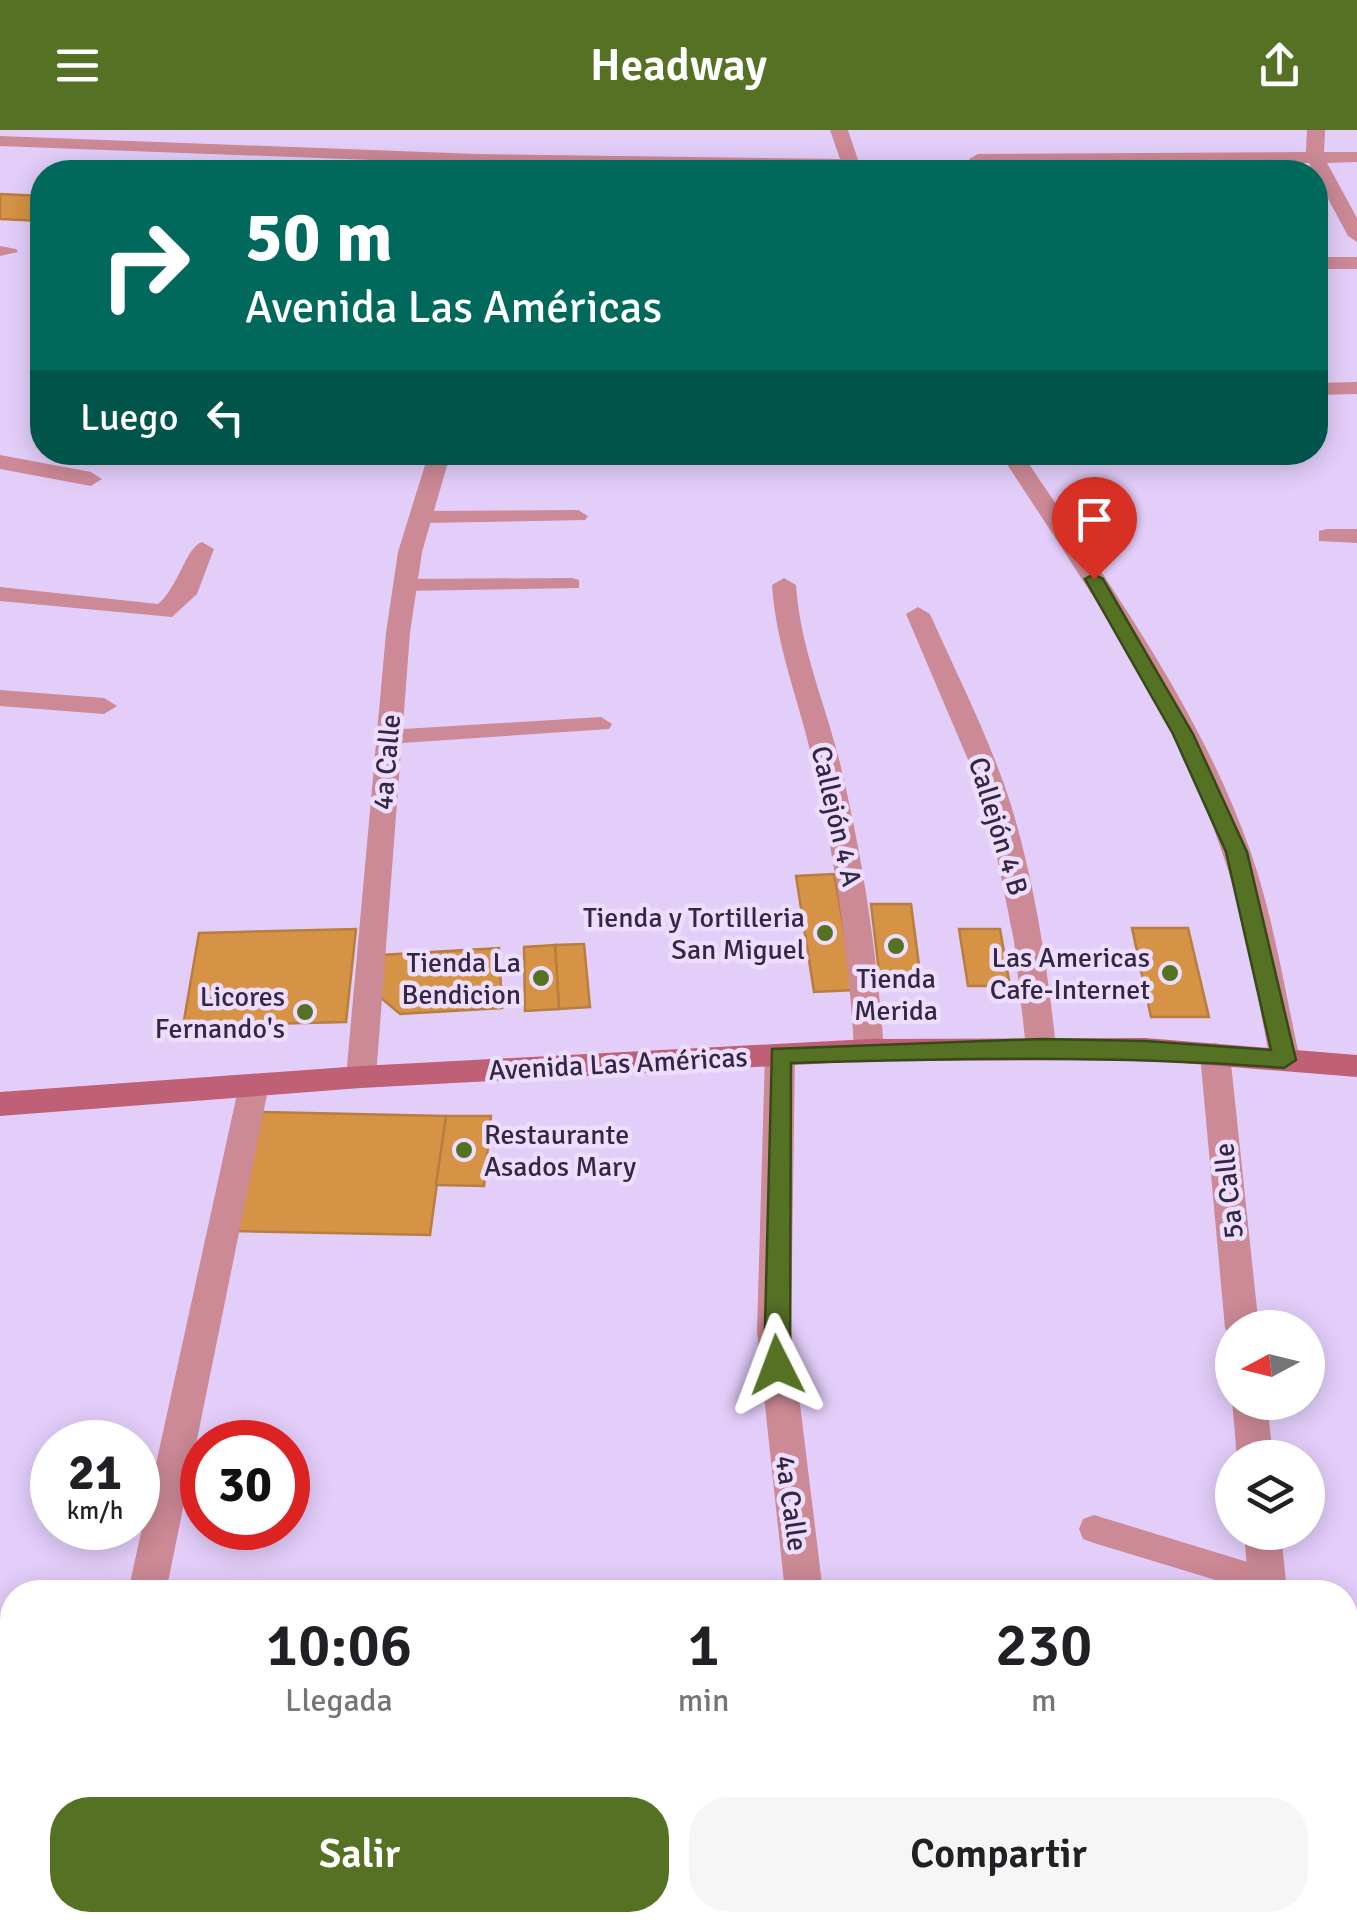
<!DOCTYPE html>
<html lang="es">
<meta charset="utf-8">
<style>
:root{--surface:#fff;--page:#f6f6f6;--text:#202124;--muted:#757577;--accent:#557124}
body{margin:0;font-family:Signika,sans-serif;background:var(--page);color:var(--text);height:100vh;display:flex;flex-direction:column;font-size:38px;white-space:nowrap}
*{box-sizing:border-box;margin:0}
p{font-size:32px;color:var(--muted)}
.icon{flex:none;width:55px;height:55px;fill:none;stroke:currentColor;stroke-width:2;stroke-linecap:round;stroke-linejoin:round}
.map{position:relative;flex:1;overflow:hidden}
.sheet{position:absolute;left:0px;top:1450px;width:1358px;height:352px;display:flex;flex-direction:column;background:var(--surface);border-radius:40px 40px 0 0;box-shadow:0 5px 25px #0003}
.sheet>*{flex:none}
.guide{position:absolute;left:30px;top:30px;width:1298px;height:305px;border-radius:40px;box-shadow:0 5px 25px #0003;background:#00695c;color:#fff;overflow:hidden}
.needle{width:65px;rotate:263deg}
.controls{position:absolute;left:1215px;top:1180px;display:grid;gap:20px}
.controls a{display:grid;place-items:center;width:110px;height:110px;border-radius:50%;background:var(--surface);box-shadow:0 5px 25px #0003;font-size:50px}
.speed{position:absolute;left:30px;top:1290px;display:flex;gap:20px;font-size:50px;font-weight:700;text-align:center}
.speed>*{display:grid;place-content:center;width:130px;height:130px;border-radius:50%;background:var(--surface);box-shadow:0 5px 25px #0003;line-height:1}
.speed small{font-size:25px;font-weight:400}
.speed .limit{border:15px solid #d22;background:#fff;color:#111}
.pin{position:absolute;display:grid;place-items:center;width:85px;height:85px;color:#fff;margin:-102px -42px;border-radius:50% 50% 50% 0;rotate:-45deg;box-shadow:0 0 10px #0007}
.pin .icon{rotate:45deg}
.me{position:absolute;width:110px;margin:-55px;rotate:357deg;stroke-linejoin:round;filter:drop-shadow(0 0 8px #0008)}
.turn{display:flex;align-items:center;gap:35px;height:210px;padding:0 50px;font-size:45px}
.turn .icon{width:130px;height:130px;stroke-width:2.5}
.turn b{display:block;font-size:70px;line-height:85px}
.then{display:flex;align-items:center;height:95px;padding:0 50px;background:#0003;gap:20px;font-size:38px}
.eta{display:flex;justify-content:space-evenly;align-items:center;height:170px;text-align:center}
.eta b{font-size:60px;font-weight:600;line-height:70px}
.action{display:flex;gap:20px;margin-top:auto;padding:20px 50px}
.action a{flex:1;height:115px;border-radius:40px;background:var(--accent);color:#fff;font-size:40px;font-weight:600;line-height:115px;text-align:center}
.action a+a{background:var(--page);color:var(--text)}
header{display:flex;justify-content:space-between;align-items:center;height:130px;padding:0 50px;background:var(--accent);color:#fff;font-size:45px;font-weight:600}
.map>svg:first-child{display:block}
.building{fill:#d69245;stroke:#b77e3f;stroke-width:2.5}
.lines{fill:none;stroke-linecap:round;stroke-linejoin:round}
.lane{fill:#cc8996;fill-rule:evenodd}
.street{fill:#cc8996;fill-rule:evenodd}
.secondary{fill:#c06077;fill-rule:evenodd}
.route{fill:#557124;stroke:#374917;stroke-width:2.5}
.poi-dot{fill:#557124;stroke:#ecdefc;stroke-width:4}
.labels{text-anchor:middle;stroke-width:9;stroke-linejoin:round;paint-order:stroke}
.street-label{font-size:28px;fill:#352743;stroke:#ecdefc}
.poi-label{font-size:28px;fill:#352743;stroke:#ecdefc;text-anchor:end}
</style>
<header><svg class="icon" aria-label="menu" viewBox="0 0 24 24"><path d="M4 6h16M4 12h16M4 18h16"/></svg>Headway<svg class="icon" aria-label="share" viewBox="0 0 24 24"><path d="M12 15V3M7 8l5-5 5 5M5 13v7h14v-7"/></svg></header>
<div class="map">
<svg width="1357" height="1801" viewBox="0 0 1357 1801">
<rect width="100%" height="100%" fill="#e3cefa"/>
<g class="building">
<polygon points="0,64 42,66 42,91 0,89"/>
<polygon points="834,744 855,860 814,862 796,746"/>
<polygon points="871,774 911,774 922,858 881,859"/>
<polygon points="1132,798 1188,798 1209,887 1151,887"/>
<polygon points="356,799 346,892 183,896 199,803"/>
<polygon points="959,799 1000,799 1010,856 968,856"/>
<polygon points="584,814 590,877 559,879 555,815"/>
<polygon points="555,815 559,879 525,881 524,817"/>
<polygon points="499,818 502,878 400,884 380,867 381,825"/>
<polygon points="262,982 446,986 430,1105 235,1101"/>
<polygon points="446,986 491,986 484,1056 436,1055"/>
</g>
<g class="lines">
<g class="lane">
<polygon points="0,116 16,119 18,122 0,126"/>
<polygon points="578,380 588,386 585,390 424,393 414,387 424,381"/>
<polygon points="572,448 579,450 579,458 404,461 394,455 404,449"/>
<polygon points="601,587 612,594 609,599 387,614 376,607 387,600"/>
<polygon points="1094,1385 1267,1438 1278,1442 1283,1452 1278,1462 1255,1462 1094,1413 1083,1409 1079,1399 1083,1389"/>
</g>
<g class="street">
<polygon points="830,0 848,0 862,42 477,34 0,16 0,6 477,24 840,29"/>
<path d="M1307,0H1325L1324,22H1357V32L1327,33L1357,88V112L1348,106L1309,33C1260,34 993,48 969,29L978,24L1306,22Z"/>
<rect x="1315" y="127" width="42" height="12"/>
<polygon points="1357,252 1357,264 1315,265 1315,253"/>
<polygon points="429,322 451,322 422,422 410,503 376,947 372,955 350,955 346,947 386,503 398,422"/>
<path d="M999,322H1021C1106,450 1200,577 1251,723C1274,790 1285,861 1300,930L1296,938H1274L1270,930C1256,860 1246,789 1222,722C1173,577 1082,450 999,322Z"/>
<polygon points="0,325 91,342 102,349 91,356 0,339"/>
<polygon points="1327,399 1357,399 1357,413 1319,411 1319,401"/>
<path d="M202,412L214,419L197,464L172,487L0,471V457L158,474C178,458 186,417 202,412Z"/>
<path d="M784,448L796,455C800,517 825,573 840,633C863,728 877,823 884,920L880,928H858L854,920C849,823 835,728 813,633C800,573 776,517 772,455Z"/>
<path d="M918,477L930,484C958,547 990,609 1011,675C1035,754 1047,835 1056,917L1052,925H1030L1026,917L1014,811L993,707L972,639L906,484Z"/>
<polygon points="0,560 104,568 117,576 104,584 0,576"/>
<polygon points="1215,913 1226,916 1230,924 1259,1198 1232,1198 1232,1209 1225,1198 1200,924 1204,916"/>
<polygon points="780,914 791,917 795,925 791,1201 823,1462 785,1462 757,1201 765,925 769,917"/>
<polygon points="254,944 265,947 269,955 166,1462 128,1462 239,955 243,947"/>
<polygon points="1232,1270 1267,1272 1273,1328 1237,1328"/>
<polygon points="1244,1402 1281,1402 1287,1462 1249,1462"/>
<polygon points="1345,1697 1357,1702 1357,1756 1345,1751"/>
<rect x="77" y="1790" width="42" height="11"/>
<polygon points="795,1790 837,1790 836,1801 794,1801"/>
</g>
<polygon class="secondary" points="1145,908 1357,925 1357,947 1145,930 869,931 361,958 0,986 0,962 361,936 869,909"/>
</g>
<path class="route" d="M1094,444L1103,449L1193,604L1247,722L1296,930L1284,938C1119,925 957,928 791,933L790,1235L777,1246L767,1242L764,1235L772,919L1041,909L1145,911L1271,920L1226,722L1173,604L1085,449Z"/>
<g class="poi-dot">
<circle cx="825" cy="803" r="10"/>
<circle cx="896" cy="816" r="10"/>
<circle cx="1170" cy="843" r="10"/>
<circle cx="541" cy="848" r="10"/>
<circle cx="305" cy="882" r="10"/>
<circle cx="464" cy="1020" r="10"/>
</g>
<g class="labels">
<g class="street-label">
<text transform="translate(386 632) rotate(-85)" y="10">4a Calle</text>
<text transform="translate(837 686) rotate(77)" y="10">Callejón 4 A</text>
<text transform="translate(999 696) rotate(73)" y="10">Callejón 4 B</text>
<text transform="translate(618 933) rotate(-3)" y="10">Avenida Las Américas</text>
<text transform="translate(1228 1061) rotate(-96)" y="10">5a Calle</text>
<text transform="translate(792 1373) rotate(82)" y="10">4a Calle</text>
</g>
<g class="poi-label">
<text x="805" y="797">Tienda y Tortilleria<tspan x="805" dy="32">San Miguel</tspan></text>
<text x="1150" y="837">Las Americas<tspan x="1150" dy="32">Cafe-Internet</tspan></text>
<text x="521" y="842">Tienda La<tspan x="521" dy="32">Bendicion</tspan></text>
<text x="896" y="858" text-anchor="middle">Tienda<tspan x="896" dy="32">Merida</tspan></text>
<text x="285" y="876">Licores<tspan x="285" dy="32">Fernando's</tspan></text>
<text x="484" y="1014" text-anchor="start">Restaurante<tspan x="484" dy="32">Asados Mary</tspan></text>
</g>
</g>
</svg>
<div class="controls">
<a><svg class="needle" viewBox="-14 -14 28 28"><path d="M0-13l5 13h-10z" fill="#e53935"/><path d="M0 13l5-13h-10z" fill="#757577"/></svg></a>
<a><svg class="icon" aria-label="layers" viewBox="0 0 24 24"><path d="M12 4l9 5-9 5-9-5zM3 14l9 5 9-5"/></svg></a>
</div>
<div class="speed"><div>21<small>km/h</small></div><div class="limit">30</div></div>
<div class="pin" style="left:1094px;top:449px;background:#d93025"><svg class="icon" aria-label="arrive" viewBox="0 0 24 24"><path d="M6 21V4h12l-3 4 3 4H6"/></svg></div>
<svg class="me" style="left:777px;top:1235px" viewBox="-20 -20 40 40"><path d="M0-17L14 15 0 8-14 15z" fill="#557124" stroke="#fff" stroke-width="4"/></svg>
<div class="guide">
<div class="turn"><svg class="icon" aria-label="right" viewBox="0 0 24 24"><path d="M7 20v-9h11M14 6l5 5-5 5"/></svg><div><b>50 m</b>Avenida Las Américas</div></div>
<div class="then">Luego<svg class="icon" aria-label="left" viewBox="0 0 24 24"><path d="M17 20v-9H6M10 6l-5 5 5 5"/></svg></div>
</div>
<section class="sheet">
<div class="eta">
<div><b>10:06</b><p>Llegada</p></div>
<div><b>1</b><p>min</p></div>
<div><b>230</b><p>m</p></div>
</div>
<div class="action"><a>Salir</a><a>Compartir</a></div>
</section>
</div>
